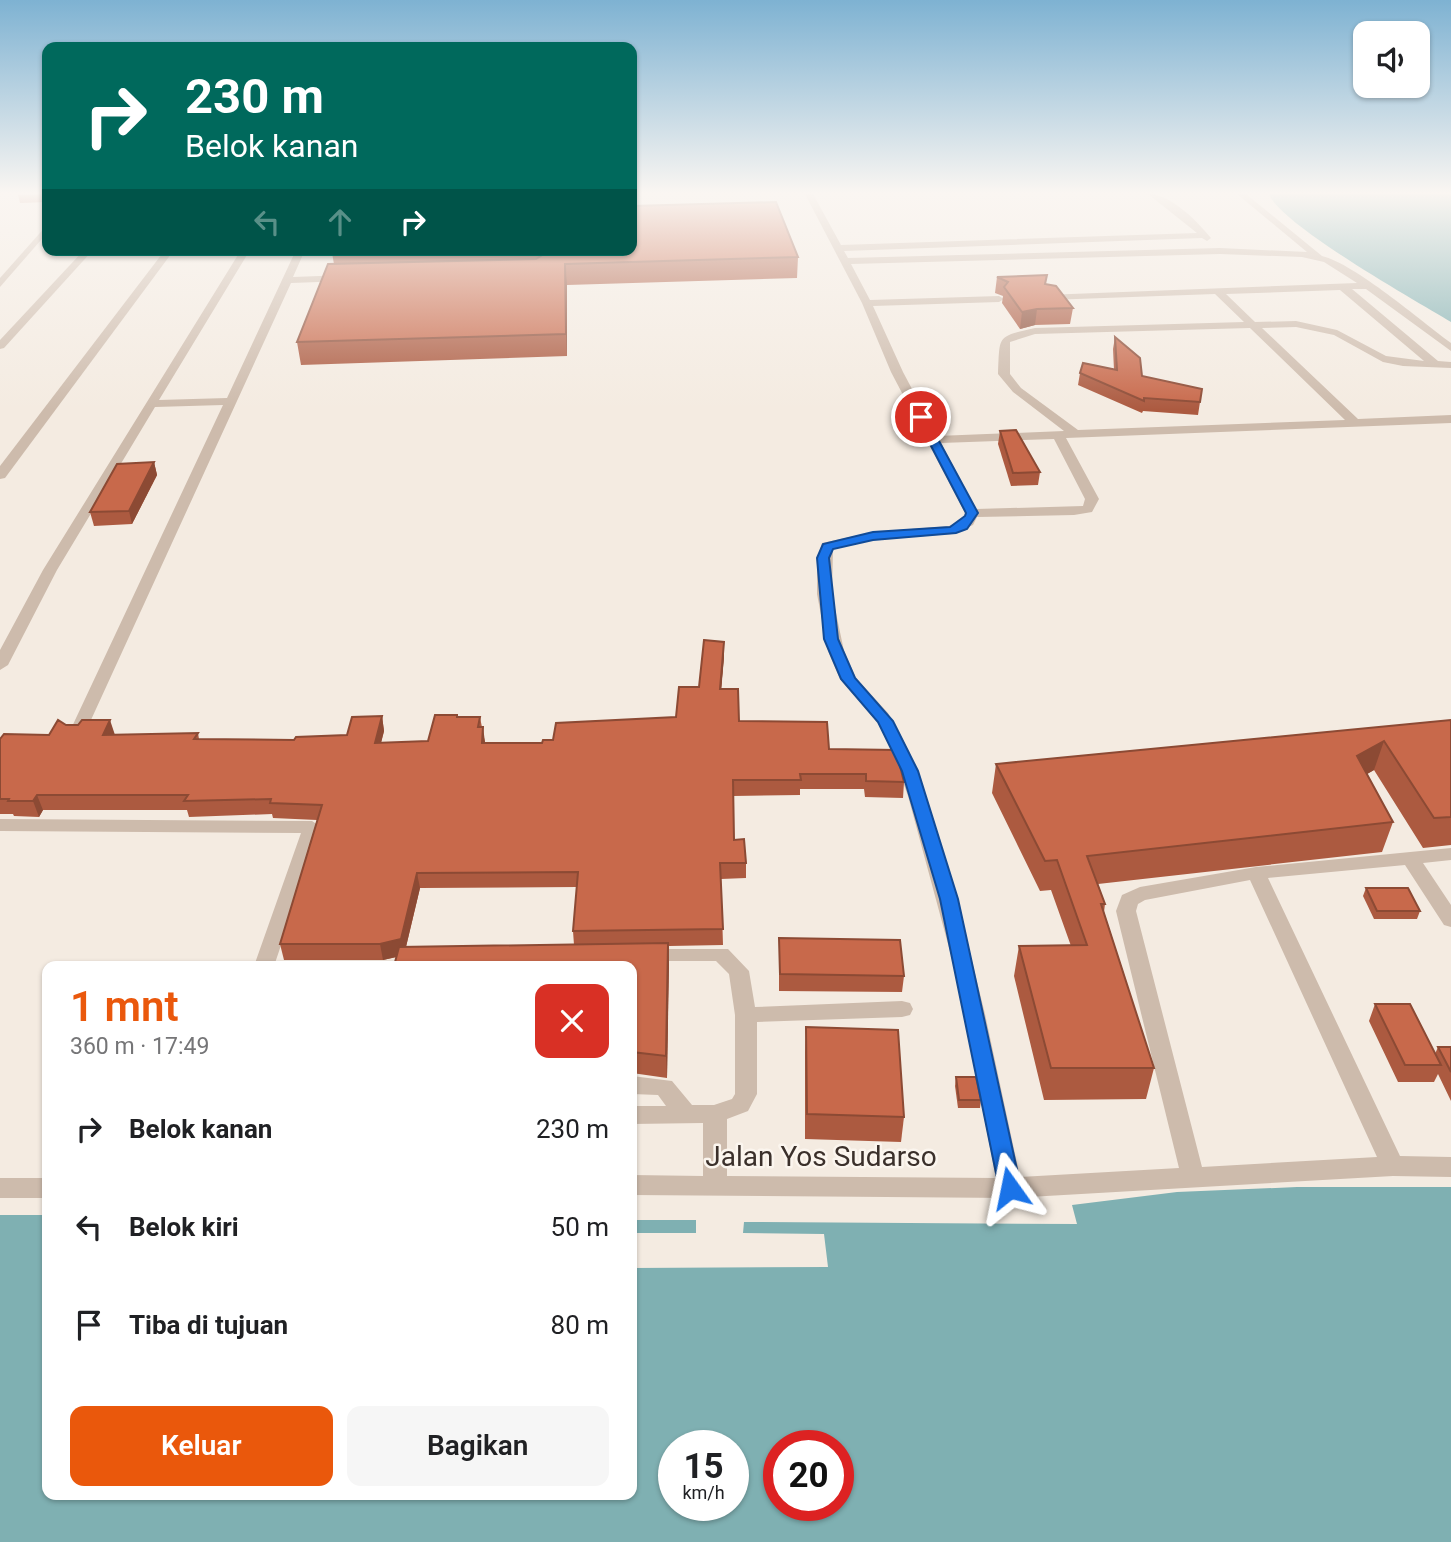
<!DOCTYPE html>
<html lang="id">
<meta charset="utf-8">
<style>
:root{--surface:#fff;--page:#f6f6f6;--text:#202124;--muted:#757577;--accent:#ea580c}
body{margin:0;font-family:Roboto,sans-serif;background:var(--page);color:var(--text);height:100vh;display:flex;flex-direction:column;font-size:26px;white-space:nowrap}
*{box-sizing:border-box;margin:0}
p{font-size:23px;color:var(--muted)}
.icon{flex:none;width:38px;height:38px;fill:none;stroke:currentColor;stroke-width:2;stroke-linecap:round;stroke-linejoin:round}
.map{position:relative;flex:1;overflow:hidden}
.sheet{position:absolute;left:42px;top:961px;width:595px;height:539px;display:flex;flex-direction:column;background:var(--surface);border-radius:14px;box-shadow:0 2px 5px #0004}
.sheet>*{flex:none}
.banner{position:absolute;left:42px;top:42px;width:595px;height:214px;border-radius:14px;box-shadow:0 2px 5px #0004;background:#00695c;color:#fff;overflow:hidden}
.tools{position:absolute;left:1353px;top:21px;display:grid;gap:14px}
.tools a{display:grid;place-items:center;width:77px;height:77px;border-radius:14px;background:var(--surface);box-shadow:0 2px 5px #0004;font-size:35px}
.speed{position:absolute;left:658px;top:1430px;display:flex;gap:14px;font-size:35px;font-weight:700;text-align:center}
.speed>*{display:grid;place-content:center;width:91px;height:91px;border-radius:50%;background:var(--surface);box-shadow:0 2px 5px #0004;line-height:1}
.speed small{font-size:18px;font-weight:400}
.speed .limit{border:10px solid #d22;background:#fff;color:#111}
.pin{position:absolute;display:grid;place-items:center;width:60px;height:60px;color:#fff;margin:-30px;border:4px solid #fff;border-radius:50%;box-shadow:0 2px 7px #0007}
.me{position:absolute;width:77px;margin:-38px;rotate:348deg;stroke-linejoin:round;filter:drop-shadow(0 0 5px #0008)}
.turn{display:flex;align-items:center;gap:24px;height:147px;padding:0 28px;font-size:32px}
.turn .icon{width:91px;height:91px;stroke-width:2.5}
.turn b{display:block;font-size:49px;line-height:60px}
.lanes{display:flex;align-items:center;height:66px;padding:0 28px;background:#0003;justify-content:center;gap:35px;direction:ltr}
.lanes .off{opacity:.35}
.round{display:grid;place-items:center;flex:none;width:74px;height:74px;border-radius:14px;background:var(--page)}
.overview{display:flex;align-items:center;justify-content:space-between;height:119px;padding:0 28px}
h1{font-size:42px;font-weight:600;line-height:52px;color:var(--accent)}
.cta{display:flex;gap:14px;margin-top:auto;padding:14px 28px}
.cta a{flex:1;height:80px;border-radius:14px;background:var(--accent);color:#fff;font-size:28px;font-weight:600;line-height:80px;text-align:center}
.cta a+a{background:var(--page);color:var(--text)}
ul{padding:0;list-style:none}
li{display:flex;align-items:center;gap:21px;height:98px;padding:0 28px}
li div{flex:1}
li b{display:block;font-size:26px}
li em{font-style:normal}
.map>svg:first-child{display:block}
.water{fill:#7fb0b2;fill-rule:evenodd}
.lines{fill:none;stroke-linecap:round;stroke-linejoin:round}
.minor{fill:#cdbbac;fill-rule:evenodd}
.wall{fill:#ac5a40;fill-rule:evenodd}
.shaded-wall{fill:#8c4a34}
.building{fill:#c8694b;stroke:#8c4a34;stroke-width:2}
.route{fill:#1a73e8;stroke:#114b97;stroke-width:2}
.labels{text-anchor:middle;stroke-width:5;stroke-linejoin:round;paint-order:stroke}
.near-street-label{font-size:28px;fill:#3b302b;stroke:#fbf5ee}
</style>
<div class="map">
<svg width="1451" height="1542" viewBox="0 0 1451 1542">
<rect width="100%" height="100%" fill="#f4ebe1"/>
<g class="water">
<path d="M1269,194H1451V322C1418,302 1279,224 1269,194Z"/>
<path d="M1297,1187H1451V1542H0V1215H47V1494H632V1268L828,1267L824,1234L743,1233L744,1222L1077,1224L1072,1205L1177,1192ZM674,1446H733V1505H674ZM779,1446H838V1505H779Z"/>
<rect x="632" y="1220" width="64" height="13"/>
</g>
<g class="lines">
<g class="minor">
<path d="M805,194H813L841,245L1197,233L1148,194C1171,194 1197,221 1211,238L1207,241L1202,238L844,251L848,258L1220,248L1307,252L1237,194H1246L1322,256C1355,264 1421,321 1451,343V351L1366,289H1352L1438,361L1451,362V368L1403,366L1383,362L1334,335L1296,327L1262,328L1358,419L1451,415V423L1066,438L1099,499L1092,512L1074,515L977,517L973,525L952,534L873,540L833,549L832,594L844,651L856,678L888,713L909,751L926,796L953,884L985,1014L1020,1177L1179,1168L1116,911L1122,895L1140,887L1256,867L1451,848V860L1423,863L1451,905V927L1444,925L1405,865L1268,878L1400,1156L1451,1157V1177L1393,1176L1010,1198L632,1195V1175L703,1176V1123L632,1124V1106H666L658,1095L632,1094V1076L672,1081L692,1105H714L732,1099L735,1094V1015L729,974L716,961H640L637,956L640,951L647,949H728L749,971L755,1007L902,1001L910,1003L913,1009L910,1015L902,1017L757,1022V1094L748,1111L727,1119V1176L996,1178L955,970L908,796L892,751L878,723L840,679L828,651L817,594V559L822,543L873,532L949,526L962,520L965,513L891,372L862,303ZM1220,254L1302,257L1324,262L1357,283L1045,295V299L1049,300L1215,294L1244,322L1035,328C996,337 1000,335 998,374L1013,392L1064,431L937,436L903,372L873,306L999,302L1004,299L999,296L870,300L851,264ZM1340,290L1424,361L1386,356L1337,330L1296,321L1255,322L1226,294ZM1250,328L1345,420L1078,430L1021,388L1010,374V342L1035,334ZM1054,439L1085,499L1083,506L976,509L941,443ZM1250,880L1377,1157L1202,1167L1136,911L1138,904L1145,900Z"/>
<polygon points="47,225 47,233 0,287 0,278"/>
<polygon points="84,250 93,250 4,348 0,349 0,340"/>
<polygon points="165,250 174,250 5,478 0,479 0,466"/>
<polygon points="241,250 250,250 159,400 227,398 296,250 305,250 293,277 346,275 351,278 346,281 291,283 85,733 83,737 71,737 69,733 223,405 155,407 57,570 8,665 0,670 0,650 43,570"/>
<polygon points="0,819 312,821 321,827 274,966 254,966 301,833 0,831"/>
<rect x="0" y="1178" width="47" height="20"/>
</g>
</g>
<g class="wall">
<polygon points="47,194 47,202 20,203 18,195"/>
<polygon points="333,250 632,250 798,257 797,278 567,285 567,356 301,365 297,342 334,264 332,253"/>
<polygon points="997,277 1046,284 1073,308 1070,324 1035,325 1020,329 1002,303 1003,296 995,293"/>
<polygon points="1115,337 1142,376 1200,402 1198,415 1143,411 1142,413 1078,385 1080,373 1114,370 1113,349"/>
<polygon points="1000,431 1040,472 1038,485 1011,486 998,444"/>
<polygon points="154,462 157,475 132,524 94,526 90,512"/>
<path d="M724,657L721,689L739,721L829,749L904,782L903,798L865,797L864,789H800V795L733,796L734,840L746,863V878L721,879L723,945L669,946L667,1078L632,1073V1075V966L397,957L383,960H284L280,944L317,820L273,818L272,814L189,817L187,810H43L39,817L14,816L13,814H0V739L49,735L66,725H78L114,735L198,733L199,739L294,740L347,735L382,716L384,731L381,743L428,741L458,717H480L485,743H542L553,740L676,717L699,687ZM577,887L573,931L574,945L406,947L420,888Z"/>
<polygon points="1451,720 1451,845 1423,848 1374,770 1367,774 1393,822 1382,852 1098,884 1105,904 1104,912 1154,1068 1146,1099 1044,1100 1014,976 1019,946 1071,946 1051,890 1040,891 992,793 996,764"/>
<polygon points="1366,888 1420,911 1417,919 1374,919 1363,896"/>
<polygon points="779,938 904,976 902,992 779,991"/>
<polygon points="1375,1004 1435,1054 1438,1047 1451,1047 1451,1101 1438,1074 1434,1082 1398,1082 1369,1021"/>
<polygon points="806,1027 904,1117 901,1142 805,1139 805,1052"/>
<polygon points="956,1077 981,1100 980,1108 958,1108 955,1086"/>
</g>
<g class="shaded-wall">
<polygon points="565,264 567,285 567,356 566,334"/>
<polygon points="1037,309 1035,325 1020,329 1022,312"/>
<polygon points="154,462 157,475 132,524 129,511"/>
<polygon points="724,642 724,657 720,704 720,689"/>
<polygon points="382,716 384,731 377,758 375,743"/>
<polygon points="110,720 115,735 103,735"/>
<polygon points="483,727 485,742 484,758 482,743"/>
<polygon points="1384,741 1374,770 1348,785 1357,756"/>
<polygon points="37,795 43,810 39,817 33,801"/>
<polygon points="417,873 420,888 404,955 383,960 380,944"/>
<polygon points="668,943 669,964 667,1078 666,1056"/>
</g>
<g class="building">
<polygon points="776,202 798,257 565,264 566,334 297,342 328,264 536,259 544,254 539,250 632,250 632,206"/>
<polygon points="333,250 439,250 332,253"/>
<polygon points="1047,275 1045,284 1056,286 1073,308 1037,309 1022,312 1004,287 1008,282 997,277"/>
<polygon points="1115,337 1140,358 1142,376 1202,389 1200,402 1144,398 1144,401 1080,373 1083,363 1117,370"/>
<polygon points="1016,430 1040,472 1013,473 1000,431"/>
<polygon points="154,462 129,511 90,512 117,464"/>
<polygon points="704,640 724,642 720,689 738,689 739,721 827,722 829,749 896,750 904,782 866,781 866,774 800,774 801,780 733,780 734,840 744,839 746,863 720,863 723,929 573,931 578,872 417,873 401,939 380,944 280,944 322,805 270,803 271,799 184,801 188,795 37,795 33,801 8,801 9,799 0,799 0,739 4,734 49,735 58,720 66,725 78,725 82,720 110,720 103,735 198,733 194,739 294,740 296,737 347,735 352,717 382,716 375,743 428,741 435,715 457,715 457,717 480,717 478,727 483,727 482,743 542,743 543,740 553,740 556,723 676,717 679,687 699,687"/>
<polygon points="1451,720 1451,817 1434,818 1384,741 1357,756 1393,822 1087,856 1105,904 1101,904 1154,1068 1051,1068 1019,946 1087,945 1057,860 1045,861 996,764"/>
<polygon points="1366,888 1408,888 1420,911 1377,911"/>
<polygon points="779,938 900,940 904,976 780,974"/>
<polygon points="668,943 666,1056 632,1052 632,966 394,966 399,947"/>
<polygon points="1375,1004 1410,1004 1441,1065 1405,1065"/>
<polygon points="806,1027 898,1030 904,1117 807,1114"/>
<polygon points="1438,1047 1451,1047 1451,1072"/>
<polygon points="956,1077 976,1077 981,1100 959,1100"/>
</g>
<linearGradient id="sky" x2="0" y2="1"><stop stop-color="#7eb2d2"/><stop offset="0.47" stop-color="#faf6f2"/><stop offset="1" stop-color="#faf6f2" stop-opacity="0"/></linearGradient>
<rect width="1451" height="410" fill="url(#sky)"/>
<polygon class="route" points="921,414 926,417 978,513 967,529 956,533 873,540 833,549 829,558 838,639 855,678 893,721 918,771 958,899 1021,1188 1018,1194 1010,1197 1002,1194 999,1188 940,899 902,771 878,722 841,679 824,639 817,558 823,544 873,532 950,527 965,516 966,513 916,417"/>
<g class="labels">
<g class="near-street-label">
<text x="821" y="1166">Jalan Yos Sudarso</text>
</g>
</g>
</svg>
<div class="tools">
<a><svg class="icon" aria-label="sound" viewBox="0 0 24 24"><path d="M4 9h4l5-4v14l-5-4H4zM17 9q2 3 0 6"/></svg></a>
</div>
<div class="speed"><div>15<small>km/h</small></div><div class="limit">20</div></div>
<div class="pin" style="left:921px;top:417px;background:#d93025"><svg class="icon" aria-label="arrive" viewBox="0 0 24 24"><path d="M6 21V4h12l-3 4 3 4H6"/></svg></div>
<svg class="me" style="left:1010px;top:1188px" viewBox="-20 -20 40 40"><path d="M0-17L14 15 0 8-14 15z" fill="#1a73e8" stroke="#fff" stroke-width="4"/></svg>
<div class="banner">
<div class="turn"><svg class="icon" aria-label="right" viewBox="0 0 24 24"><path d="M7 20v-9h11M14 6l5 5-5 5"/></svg><div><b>230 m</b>Belok kanan</div></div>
<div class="lanes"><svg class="icon off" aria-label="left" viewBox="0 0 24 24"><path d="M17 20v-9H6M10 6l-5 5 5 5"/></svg><svg class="icon off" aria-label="ahead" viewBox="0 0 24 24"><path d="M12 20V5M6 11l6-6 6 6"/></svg><svg class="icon" aria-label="right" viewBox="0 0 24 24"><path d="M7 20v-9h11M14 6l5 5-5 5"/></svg></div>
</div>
<section class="sheet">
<div class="overview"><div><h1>1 mnt</h1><p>360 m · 17:49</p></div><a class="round" style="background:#d93025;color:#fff"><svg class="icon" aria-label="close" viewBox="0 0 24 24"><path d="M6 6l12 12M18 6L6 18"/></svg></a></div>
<ul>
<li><svg class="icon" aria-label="right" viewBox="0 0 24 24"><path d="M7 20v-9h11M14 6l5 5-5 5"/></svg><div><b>Belok kanan</b></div><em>230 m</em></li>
<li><svg class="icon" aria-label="left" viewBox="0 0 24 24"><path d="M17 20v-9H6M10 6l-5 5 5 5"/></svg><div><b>Belok kiri</b></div><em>50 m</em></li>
<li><svg class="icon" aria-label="arrive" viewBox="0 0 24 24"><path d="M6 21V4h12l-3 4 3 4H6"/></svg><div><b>Tiba di tujuan</b></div><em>80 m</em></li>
</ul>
<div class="cta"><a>Keluar</a><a>Bagikan</a></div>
</section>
</div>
